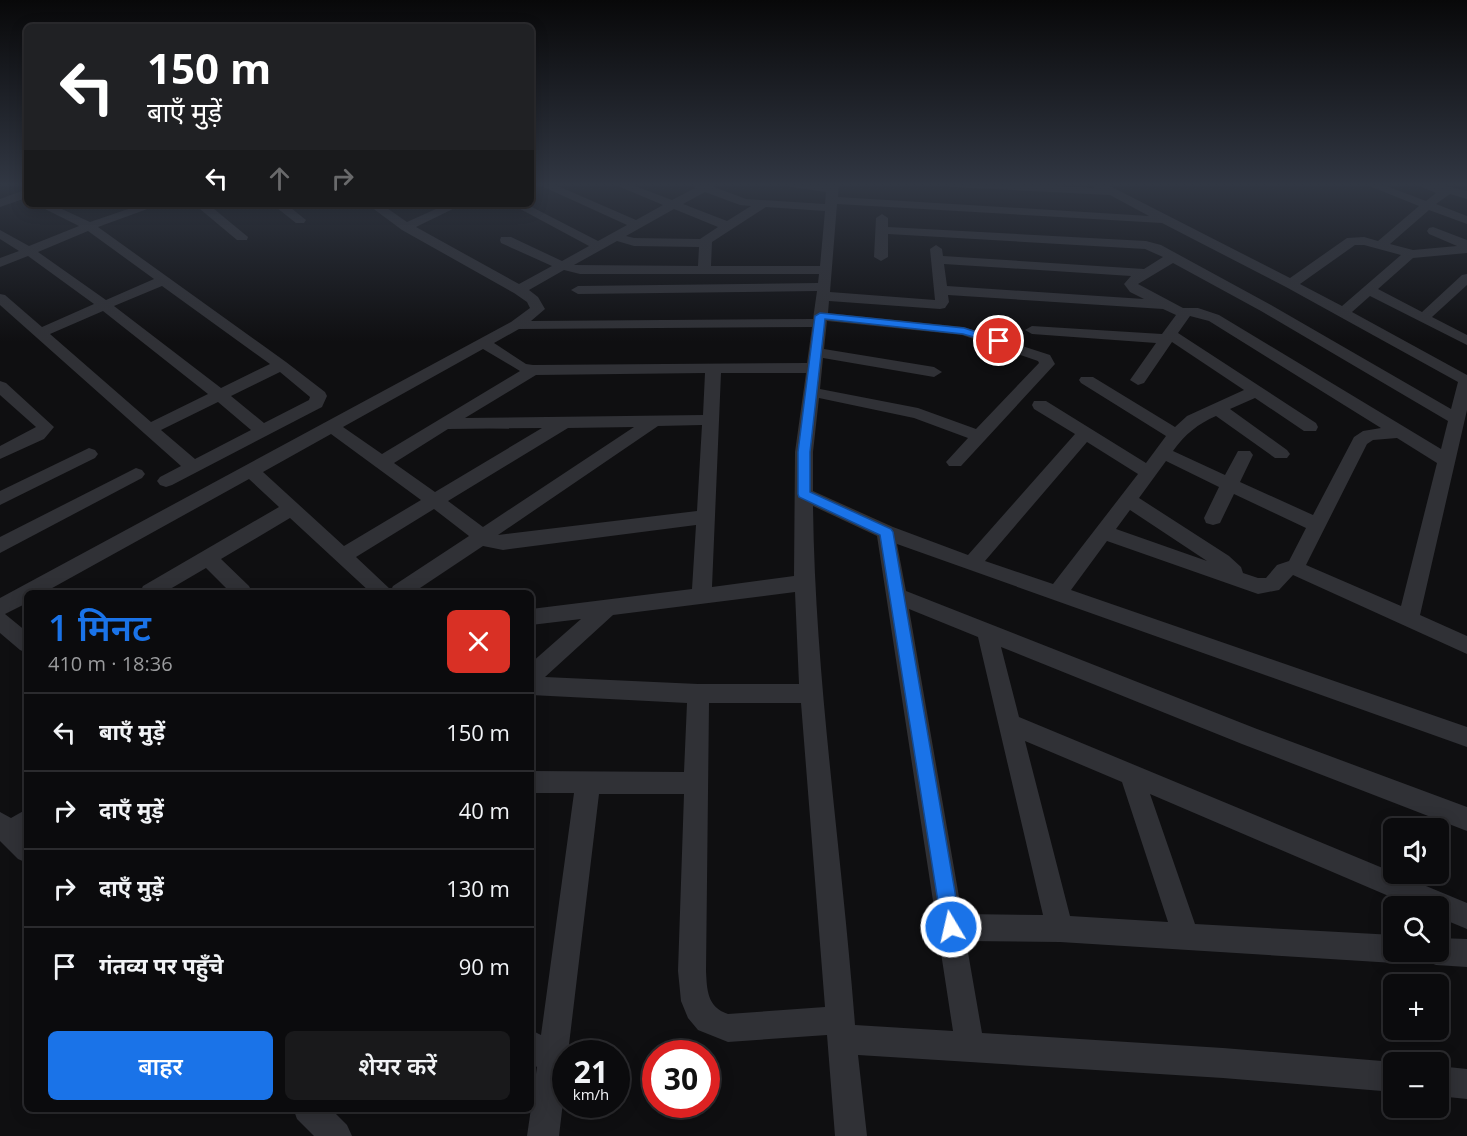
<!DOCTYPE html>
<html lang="hi">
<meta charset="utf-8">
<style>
:root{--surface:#0b0b0d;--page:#19191b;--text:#f1f3f6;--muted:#9a9b9d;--line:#2b2b2e;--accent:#1a73e8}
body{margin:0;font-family:"Open Sans","Noto Sans Devanagari",sans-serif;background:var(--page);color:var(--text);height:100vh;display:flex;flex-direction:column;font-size:22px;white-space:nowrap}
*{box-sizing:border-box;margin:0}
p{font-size:20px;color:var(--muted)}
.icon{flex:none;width:33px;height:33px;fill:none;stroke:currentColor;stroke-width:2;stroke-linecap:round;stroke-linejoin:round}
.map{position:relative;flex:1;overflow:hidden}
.details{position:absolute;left:24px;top:590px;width:510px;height:522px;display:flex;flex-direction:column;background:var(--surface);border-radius:9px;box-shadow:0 3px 15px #0003,0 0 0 2px var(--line)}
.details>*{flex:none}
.guide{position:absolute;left:24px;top:24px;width:510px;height:183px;border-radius:9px;box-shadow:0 3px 15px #0003,0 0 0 2px var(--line);background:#202124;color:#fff;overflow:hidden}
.tools{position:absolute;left:1383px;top:818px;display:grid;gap:12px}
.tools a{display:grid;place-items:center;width:66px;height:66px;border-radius:9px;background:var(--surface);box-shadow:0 3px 15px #0003,0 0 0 2px var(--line);font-size:30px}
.speed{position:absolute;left:552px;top:1040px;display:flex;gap:12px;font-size:30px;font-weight:700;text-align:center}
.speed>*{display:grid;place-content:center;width:78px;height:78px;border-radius:50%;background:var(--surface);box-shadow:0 3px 15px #0003,0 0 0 2px var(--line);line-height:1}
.speed small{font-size:15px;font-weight:400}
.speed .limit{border:9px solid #d22;background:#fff;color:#111}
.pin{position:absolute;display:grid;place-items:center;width:51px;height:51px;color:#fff;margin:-26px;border:3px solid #fff;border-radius:50%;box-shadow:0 2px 6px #0007}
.me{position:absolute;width:66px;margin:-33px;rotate:351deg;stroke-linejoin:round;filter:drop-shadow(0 0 4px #0008)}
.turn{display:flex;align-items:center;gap:21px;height:126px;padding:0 24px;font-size:27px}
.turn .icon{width:78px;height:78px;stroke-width:2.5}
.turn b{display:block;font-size:42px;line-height:51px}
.lanes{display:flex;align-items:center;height:57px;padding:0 24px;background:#0003;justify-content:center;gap:30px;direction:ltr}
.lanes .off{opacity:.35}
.round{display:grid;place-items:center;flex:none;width:63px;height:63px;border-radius:9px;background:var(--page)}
.overview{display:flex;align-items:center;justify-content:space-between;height:102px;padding:0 24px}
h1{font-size:36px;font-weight:600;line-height:45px;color:var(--accent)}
.button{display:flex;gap:12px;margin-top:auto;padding:12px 24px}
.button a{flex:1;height:69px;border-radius:9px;background:var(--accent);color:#fff;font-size:24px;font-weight:600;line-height:69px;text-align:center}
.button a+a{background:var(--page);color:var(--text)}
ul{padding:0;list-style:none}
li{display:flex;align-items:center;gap:18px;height:78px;padding:0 24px;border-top:2px solid var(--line)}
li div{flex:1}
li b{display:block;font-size:22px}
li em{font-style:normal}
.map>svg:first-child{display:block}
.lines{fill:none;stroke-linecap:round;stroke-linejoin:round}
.minor{fill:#303136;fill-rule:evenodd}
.route{fill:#1a73e8;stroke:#114b97;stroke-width:1.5}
</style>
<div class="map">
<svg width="1467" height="1136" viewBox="0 0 1467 1136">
<rect width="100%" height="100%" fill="#0f0f11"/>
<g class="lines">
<g class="minor">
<path d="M535,183H551L636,220L663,205L611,183H627L672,200L695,188L691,183H718L714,187L746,199L825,204L826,192L785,186L779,183L827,185V183H839L838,197L1149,216L1110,195L935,186L929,183H1001L1095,188L1089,183H1104L1290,278L1347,238L1364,237L1378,241L1419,206L1362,183H1378L1426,201L1436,193L1413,183C1432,183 1449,186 1467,191V199L1450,194L1436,204L1467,216V224L1429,210L1390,244L1413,250L1457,246L1429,234L1427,231L1429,228L1433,227L1467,240V253L1413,258L1378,289L1422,312L1462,275L1467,274V285L1432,317L1467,335V345L1370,296L1352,312L1467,375V410L1420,615L1467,636V654L1293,575L1279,590L1258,594L1107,541L1071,590L1467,727V747L897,544L906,591L1257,729L1467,807V831L1242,744L1001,647L1019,717L1467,903V929L1438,917V906H1412L1150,794L1195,924L1394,935V951H1407L1404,959L1394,963L1060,942L966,941L982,1033L1223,1048L1394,1062V1092L1223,1078L858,1055L867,1136H835L827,1035L728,1042L698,1030L688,1018L681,1001L678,971L684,794H599L568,1053H566V1077L559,1136H527L537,1067L531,1063V1030L541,1035L574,793H531V771L684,772L687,703L531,695V663L581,619L531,625V609L692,589L696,525L503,550L483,546L414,592H370L290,518L221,559L249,586L252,592H230L206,568L165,592H140L143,586L279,507L249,479L45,592H27V603L5,614L27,632V653L20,650L0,633V598L511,322L530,308L527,302L514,293L402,230L367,204H381L407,222L447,204H463L416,227L519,284L552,266L501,243L500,240L501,237H511L562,261L589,246L511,204H526L598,241L627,225ZM705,192L740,205L751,206L727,221L683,204ZM837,204L1162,223L1286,287L1458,382L1451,409L1271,305L1161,245L1146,241L888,227V218L882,214L876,218L874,257L881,261L888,257V234L1145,249L1163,257L1144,269L943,256L942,249L936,245L930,249L935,300L830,292ZM766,207L825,211L820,266H711L712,242ZM674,209L718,227L700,239L634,238L626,236ZM617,241L634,246L699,247L698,266L574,265ZM1355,245H1364L1401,255L1342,306L1300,284ZM1173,263L1261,311L1448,421L1441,449L1219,315L1198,308H1183L1138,284ZM944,264L1131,276L1124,284L1130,292L1144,299L947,286ZM564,270L580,274H819L818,283L578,286L571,290L578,294L817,291L813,319L531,321L545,309L538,297L529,290ZM948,295L1163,309L1176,315L1162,334L1032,326L1025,330L1032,334L1156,343L1130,380L1138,385L1144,383L1172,342L1244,390L1187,416L1175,427L1093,377H1081L1079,380L1081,383L1166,436L1146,463L1046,401H1034L1032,405L1034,409L1075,434L968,555L893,527L813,491V452L819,398L914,418L968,438L946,462L949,466H961L1055,364L1050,355L964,327L828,313L829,301L940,309L945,308L949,302ZM1190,316L1209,321L1381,428L1363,431L1354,437L1313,515L1240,482L1253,455L1250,451H1238L1225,475L1173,451C1185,434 1198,424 1216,416L1275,458H1287L1290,454L1287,450L1230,409L1255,398L1304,431H1316L1318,427L1316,423L1178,333ZM827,321L962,335L1038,361L1039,363L976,429L918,408L820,389L823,358L934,377L942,372L934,367L824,349ZM812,327L807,363L533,365L526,364L494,343L519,329ZM483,349L520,371L382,454L343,427ZM705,373L703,415L465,418L536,375ZM721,373H806L795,452L794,576L712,587ZM702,425L697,511L498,535L658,426ZM634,427L483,527L448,501L568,428ZM542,428L435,492L394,463L448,429ZM331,434L421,500L344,546L263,472ZM1397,438L1437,463L1401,606L1306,565L1367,444L1373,440ZM1087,442L1138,474L1053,584L985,561ZM1166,461L1219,487L1204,518L1206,523L1213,525L1220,523L1234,494L1306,528L1289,561L1277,565L1266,578H1258L1243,573L1241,567L1229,556L1139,498ZM813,506L877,536L953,1031L855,1025C842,852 815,680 813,506ZM434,509L469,536L393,586L391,590L356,557ZM1130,510L1207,561L1116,529ZM795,592L799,684H698L545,677L613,615ZM909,609L978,637L1043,915L962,914ZM709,703H801L825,1007L728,1014C707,1007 707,990 706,971ZM1025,741L1122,782L1168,922L1070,916Z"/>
<polygon points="22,191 26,192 26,198 0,207 0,199"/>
<path d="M35,204H51L90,222L143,204H161L98,227L286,362L325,392L327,396L322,407L172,485L166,487L160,485L157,481L160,477L181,466L0,305V294L5,295L42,327L94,304L28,256L0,267V258L19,251L0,239V230L29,246L79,226ZM88,231L154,279L106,300L38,252ZM162,286L270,364L221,388L114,306ZM103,311L208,394L151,422L50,334ZM280,372L310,397L309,400L264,423L231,396ZM218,402L251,430L195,459L161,430Z"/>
<polygon points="194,204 208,204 248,237 247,240 237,240"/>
<polygon points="272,204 286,204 306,220 304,223 296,223"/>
<polygon points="0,381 6,383 54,427 44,439 0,459 0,446 36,427 0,395"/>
<polygon points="89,448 95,450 98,454 95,458 0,505 0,491"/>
<polygon points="136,468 142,470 145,474 142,478 0,553 0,537"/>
<polygon points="27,809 27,863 18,859 0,841 0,812 11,818"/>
<polygon points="1438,938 1467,939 1467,967 1436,965 1426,961 1422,951 1438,951"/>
<polygon points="1438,1066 1467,1069 1467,1099 1438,1096"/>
<polygon points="293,1108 330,1108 347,1125 352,1136 314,1136 297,1119"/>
</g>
</g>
<linearGradient id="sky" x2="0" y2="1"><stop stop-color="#080809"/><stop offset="0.54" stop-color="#313743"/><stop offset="1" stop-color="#313743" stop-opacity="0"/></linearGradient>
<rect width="1467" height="342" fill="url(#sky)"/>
<polygon class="route" points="820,313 964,328 1005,341 999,344 963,334 825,319 810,452 810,492 891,529 893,532 961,927 958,934 951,937 945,934 942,927 880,535 799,497 798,494 798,452 815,316"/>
</svg>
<div class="tools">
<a><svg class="icon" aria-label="sound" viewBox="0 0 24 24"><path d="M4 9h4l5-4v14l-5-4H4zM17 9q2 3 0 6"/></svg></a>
<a><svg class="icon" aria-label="search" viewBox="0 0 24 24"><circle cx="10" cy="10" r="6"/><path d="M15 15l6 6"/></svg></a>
<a>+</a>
<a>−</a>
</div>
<div class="speed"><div>21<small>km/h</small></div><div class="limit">30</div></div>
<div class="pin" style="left:999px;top:341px;background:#d93025"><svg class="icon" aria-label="arrive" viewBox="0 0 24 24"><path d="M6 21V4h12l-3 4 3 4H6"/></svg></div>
<svg class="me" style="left:951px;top:927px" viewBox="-20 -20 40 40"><circle r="17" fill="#1a73e8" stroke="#fff" stroke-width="3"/><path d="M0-11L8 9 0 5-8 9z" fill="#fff"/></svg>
<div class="guide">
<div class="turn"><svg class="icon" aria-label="left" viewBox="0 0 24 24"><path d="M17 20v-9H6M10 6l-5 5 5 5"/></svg><div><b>150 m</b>बाएँ मुड़ें</div></div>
<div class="lanes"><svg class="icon" aria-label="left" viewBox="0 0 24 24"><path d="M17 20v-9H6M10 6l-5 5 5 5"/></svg><svg class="icon off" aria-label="ahead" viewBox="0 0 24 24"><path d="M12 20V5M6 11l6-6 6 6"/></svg><svg class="icon off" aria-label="right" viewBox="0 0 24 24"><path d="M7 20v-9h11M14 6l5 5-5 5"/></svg></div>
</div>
<section class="details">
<div class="overview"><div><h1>1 मिनट</h1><p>410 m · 18:36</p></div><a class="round" style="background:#d93025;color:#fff"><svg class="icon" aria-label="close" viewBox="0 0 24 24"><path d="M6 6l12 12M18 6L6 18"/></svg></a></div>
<ul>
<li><svg class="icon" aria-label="left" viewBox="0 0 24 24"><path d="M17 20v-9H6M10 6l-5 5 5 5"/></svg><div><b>बाएँ मुड़ें</b></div><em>150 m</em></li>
<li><svg class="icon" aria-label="right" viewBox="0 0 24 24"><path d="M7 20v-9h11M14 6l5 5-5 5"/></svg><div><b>दाएँ मुड़ें</b></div><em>40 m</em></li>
<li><svg class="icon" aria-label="right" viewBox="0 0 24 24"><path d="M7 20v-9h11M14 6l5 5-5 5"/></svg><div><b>दाएँ मुड़ें</b></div><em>130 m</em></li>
<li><svg class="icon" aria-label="arrive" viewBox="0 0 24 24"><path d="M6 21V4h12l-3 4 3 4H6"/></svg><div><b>गंतव्य पर पहुँचे</b></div><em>90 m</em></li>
</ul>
<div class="button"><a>बाहर</a><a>शेयर करें</a></div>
</section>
</div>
